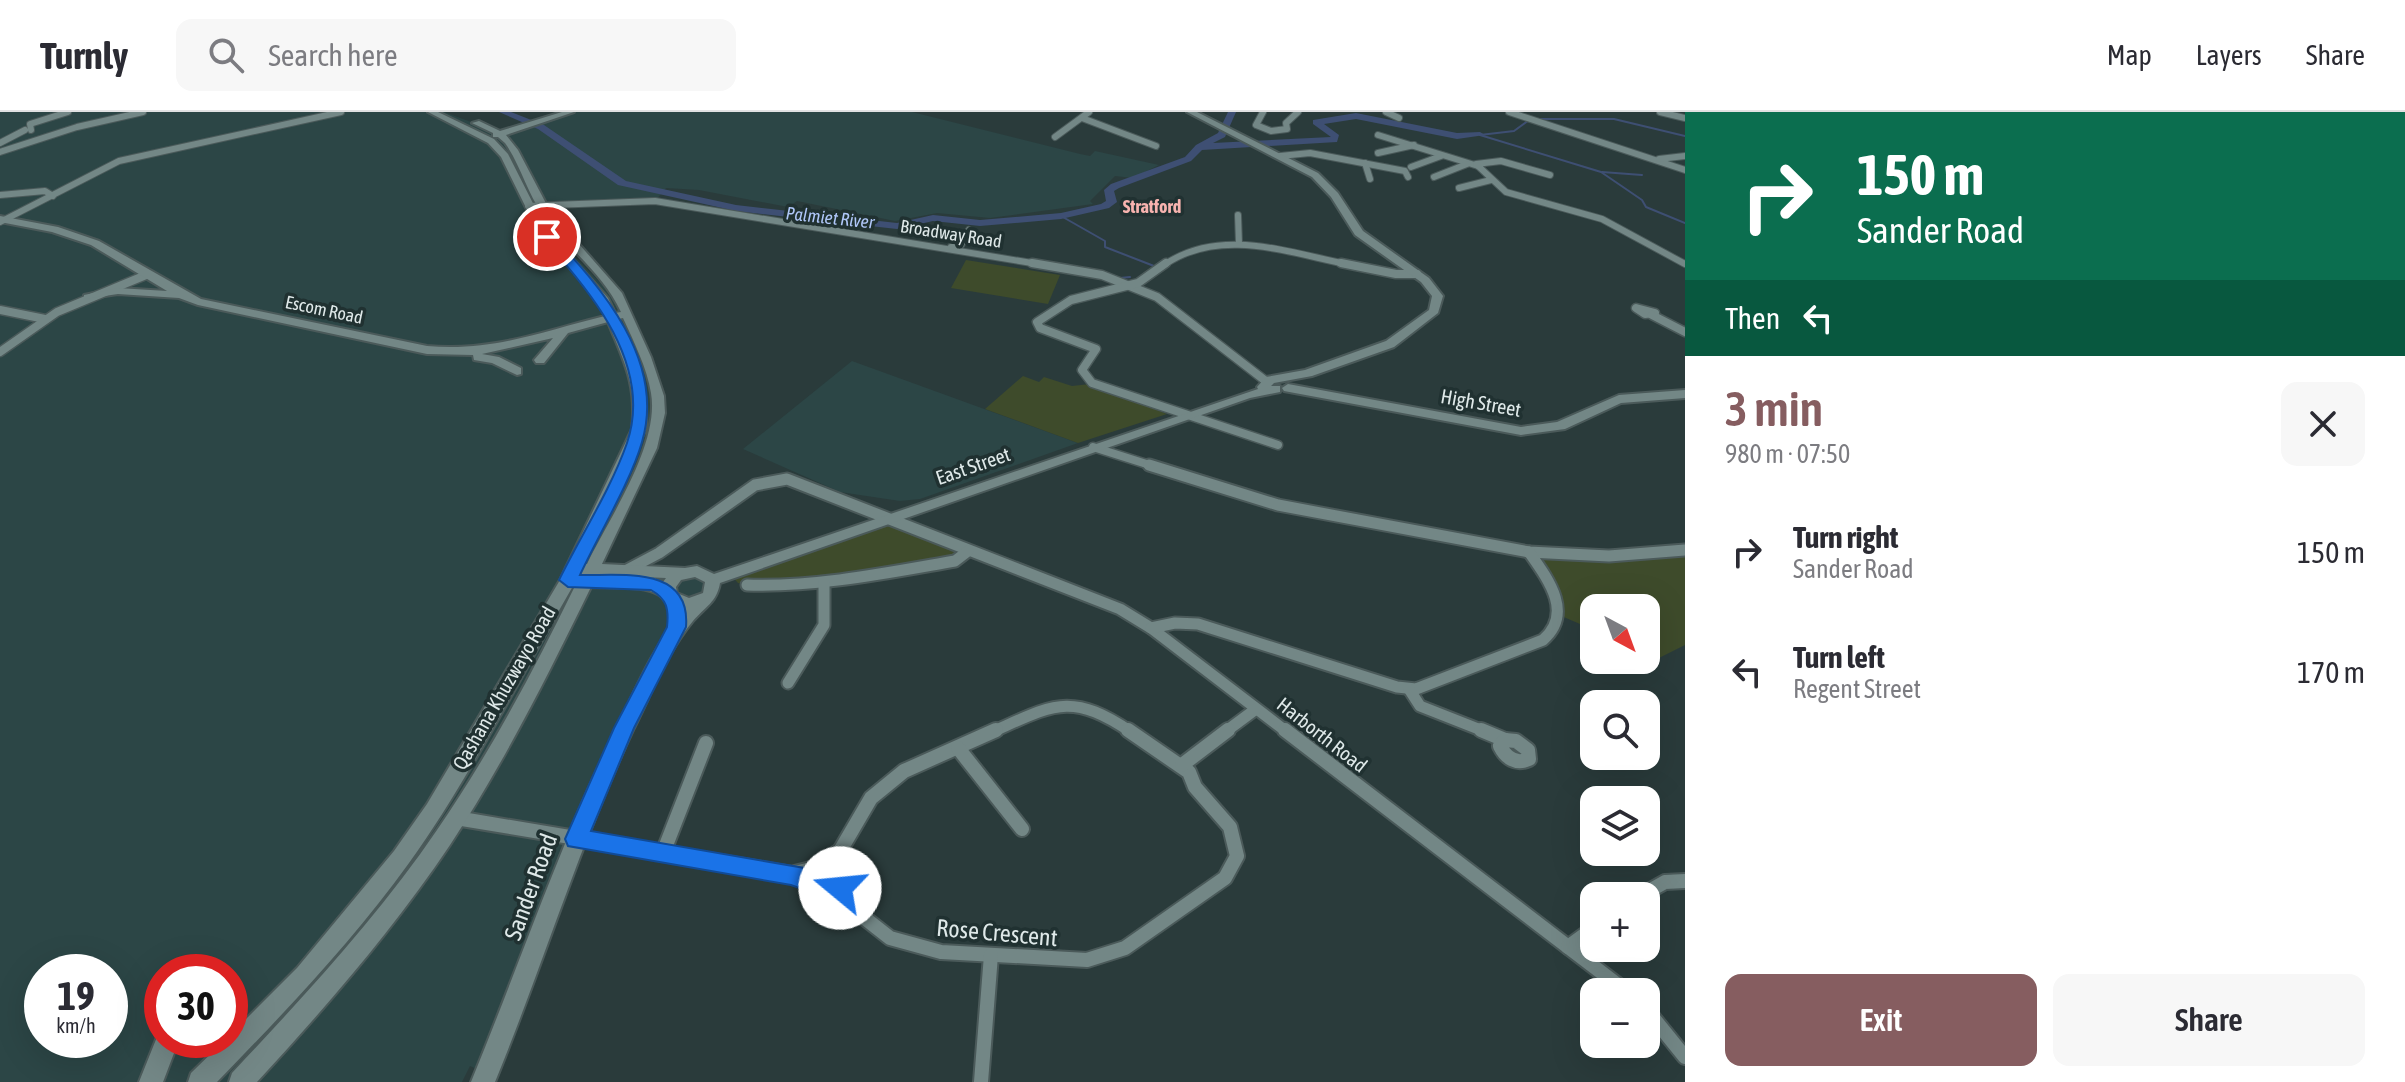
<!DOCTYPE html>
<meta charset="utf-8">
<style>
:root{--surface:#fff;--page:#f7f7f7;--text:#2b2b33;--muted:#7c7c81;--line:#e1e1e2;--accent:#865d60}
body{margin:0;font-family:"Asap Condensed",sans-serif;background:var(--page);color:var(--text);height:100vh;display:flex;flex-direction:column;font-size:30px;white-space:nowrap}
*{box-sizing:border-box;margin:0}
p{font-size:26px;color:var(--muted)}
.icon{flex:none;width:44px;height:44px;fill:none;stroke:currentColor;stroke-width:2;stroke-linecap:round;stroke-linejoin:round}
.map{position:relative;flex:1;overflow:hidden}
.side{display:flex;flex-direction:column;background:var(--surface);width:720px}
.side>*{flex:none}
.guide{background:#0b6e4f;color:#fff;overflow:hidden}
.needle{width:52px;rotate:139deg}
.controls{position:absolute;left:1580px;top:482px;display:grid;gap:16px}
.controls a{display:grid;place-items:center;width:80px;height:80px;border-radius:16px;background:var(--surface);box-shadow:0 8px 32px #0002;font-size:40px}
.speed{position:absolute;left:24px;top:842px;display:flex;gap:16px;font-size:40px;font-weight:700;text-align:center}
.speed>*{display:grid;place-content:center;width:104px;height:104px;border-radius:50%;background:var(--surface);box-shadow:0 8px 32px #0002;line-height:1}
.speed small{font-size:20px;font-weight:400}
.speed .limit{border:12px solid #d22;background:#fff;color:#111}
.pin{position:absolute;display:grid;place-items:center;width:68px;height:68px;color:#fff;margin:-34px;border:4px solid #fff;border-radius:50%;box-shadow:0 2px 8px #0007}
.me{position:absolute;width:88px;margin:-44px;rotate:287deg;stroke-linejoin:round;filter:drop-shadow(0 0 6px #0008)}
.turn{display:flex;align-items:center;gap:28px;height:168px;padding:0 40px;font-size:36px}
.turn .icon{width:104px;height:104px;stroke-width:2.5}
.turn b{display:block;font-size:56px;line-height:68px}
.then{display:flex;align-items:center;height:76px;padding:0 40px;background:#0003;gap:16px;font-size:30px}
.round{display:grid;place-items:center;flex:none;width:84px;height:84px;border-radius:16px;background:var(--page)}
.overview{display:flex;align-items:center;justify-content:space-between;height:136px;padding:0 40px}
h1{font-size:48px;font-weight:600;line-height:60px;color:var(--accent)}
.button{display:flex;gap:16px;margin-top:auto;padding:16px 40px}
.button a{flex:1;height:92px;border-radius:16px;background:var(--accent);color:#fff;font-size:32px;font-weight:600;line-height:92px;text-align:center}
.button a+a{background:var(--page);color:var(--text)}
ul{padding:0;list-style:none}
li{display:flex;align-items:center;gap:24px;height:120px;padding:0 40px}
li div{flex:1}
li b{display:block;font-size:30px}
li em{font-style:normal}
header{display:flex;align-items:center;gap:48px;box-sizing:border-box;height:112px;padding:0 40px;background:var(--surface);border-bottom:2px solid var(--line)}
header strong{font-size:38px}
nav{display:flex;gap:44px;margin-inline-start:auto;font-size:28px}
.search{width:560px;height:72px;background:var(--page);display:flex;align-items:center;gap:20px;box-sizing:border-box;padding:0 28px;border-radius:16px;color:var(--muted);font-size:30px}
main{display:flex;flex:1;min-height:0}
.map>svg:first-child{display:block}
.built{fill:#2c4646;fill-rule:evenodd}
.green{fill:#3e4b2b}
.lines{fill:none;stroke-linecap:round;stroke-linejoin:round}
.stream{stroke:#3e4f73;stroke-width:2}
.river{fill:#3e4f73;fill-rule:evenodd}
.street-far3-casing{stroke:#4b5a5a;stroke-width:8}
.street-far2-casing{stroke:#4b5a5a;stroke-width:11}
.street-far1-casing{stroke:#4b5a5a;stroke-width:15}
.street-casing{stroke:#4b5a5a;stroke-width:18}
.secondary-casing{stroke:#4b5a5a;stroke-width:4}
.street-far3{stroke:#738786;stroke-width:6}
.street-far2{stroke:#738786;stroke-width:8}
.street-far1{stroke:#738786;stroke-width:11}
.street{stroke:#738786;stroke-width:14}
.secondary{fill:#738786;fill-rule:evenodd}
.route{fill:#1a73e8;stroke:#114b97;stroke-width:2}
.labels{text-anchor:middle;stroke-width:7;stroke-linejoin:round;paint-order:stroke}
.far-neighbourhood-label{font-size:18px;font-weight:bold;fill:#f7b3af;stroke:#203131}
.far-water-label{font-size:18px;font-style:italic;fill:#b0c7f9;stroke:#203131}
.far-street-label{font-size:18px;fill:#dfe9e9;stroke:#203131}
.street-label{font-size:20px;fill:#dfe9e9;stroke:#203131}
.near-street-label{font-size:24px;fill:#dfe9e9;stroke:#203131}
</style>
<header>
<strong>Turnly</strong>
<div class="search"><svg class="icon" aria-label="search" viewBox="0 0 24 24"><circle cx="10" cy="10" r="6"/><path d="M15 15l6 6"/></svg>Search here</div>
<nav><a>Map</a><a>Layers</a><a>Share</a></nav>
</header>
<main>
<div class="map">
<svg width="1685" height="970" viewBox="0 0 1685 970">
<rect width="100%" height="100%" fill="#2a3b3b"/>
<g class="built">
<path d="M0,0H444L501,21L570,0H912L1080,42L1090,44L1095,39L1159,53L1133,66L1115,64L1090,89L1093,92L990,106L937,101L895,109L797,89L788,95L699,78L666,76L655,89L534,94L561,130L606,177L623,203L651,262L656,314L592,456L730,462L715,469L676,516L625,616L488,962L470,954L462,970H0ZM42,860H110V928H42ZM162,860H230V928H162Z"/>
<polygon points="852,249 1078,331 920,387 900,389 840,380 743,337"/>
</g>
<g class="green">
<polygon points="966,148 1060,163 1048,192 951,176"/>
<polygon points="1023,264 1039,270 1044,265 1072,274 1090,272 1167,302 1078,331 985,297"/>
<polygon points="886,405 969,439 965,444 823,471 747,473 738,471 730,462"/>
<polygon points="1685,438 1685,533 1659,546 1646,541 1646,496 1594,496 1594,518 1559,503 1530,440"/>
</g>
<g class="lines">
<g class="stream">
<polyline points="1539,7 1614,7 1685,24"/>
<polyline points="1480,23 1601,60 1642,88 1646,95 1685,111"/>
<polyline points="1480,23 1514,19 1529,8"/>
<polyline points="1602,60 1642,63"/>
<polyline points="1061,104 1105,129 1105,135 1154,154"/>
<polyline points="1120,166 1130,165"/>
</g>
<polygon class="river" points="499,0 511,0 544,13 626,69 736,93 897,111 933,103 980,108 1061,101 1101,92 1106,89 1104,78 1111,72 1185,45 1196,33 1218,21 1228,0 1236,0 1225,25 1213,31 1331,25 1313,12 1313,8 1356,1 1457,21 1480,20 1485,23 1457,27 1356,7 1324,12 1339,23 1337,30 1202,38 1191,49 1119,76 1114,79 1117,90 1109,96 1061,107 980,114 933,109 897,117 736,99 618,73 538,17"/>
<defs>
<g id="street-far3">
<polyline points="1263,0 1256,13 1271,19 1287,17 1286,11 1298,0"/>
<polyline points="1386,0 1399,6"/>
<polyline points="1509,0 1685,58"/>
<polyline points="1660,0 1685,6"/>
<polyline points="1082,6 1156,34"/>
<polyline points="31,18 30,12 68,0"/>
<polyline points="1378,23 1478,54"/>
<polyline points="1055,25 1089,0"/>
<polyline points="0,31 25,18"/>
<polyline points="0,40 77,15 143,0"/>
<polyline points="1378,41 1414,33"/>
<polyline points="1280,44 1310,41 1405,59 1408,65"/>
<polyline points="1659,47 1685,44"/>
<polyline points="1365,51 1370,67"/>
<polyline points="1411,55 1441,44"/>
<polyline points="1550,63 1501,49 1476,52 1506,80 1602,107 1685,152"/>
<polyline points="1434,65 1467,52"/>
<polyline points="1459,76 1491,68"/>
<polyline points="0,83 45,79 53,84"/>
<polyline points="528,94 655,89 1044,153"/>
<polyline points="1238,103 1239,132"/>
<polyline points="0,110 119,49 341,0"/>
<polyline points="951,135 961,133 969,118"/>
<path d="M1164,153C1221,114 1288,141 1351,153"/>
</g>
<g id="street-far2">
<polyline points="1032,151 1102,163 1157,185 1267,270"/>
<polyline points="1166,151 1138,171 1071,188 1037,210 1040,216 1096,237 1082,258 1092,271 1278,333"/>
<polyline points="1341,151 1396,162 1417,162"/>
<polygon points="1636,196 1655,201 1645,202"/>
<polyline points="0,198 45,207"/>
<polyline points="1652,203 1685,220"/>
<polyline points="0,240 57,200 146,163"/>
<polyline points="1093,335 1156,355"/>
</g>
<g id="street-far1">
<polyline points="1149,353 1278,393 1529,440 1609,444 1685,438"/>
<polyline points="627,458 659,441 755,373 787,367 1120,497 1151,516 1287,620"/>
<path d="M747,473C818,475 886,461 955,449L968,439"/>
<path d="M1151,516L1175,511L1198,512L1397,575L1416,577L1543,528C1574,501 1548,467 1529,440"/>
<polyline points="788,571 824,513 824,471"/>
<polyline points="1409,577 1420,594 1486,620"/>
<path d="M992,620C1053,593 1070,579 1131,620"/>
<polyline points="1225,620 1256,597"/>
</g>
<g id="street">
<polyline points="996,618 904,659 871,686 840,739 837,756 840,776 862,804 890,826 941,840 1087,848 1125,836 1225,766 1237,744 1230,715 1195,675 1189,660 1128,618"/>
<polyline points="1285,618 1627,880"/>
<polyline points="1481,618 1505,628"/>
<path d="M1505,628L1516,629L1528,638L1529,647C1516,653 1506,646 1500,634Z"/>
<polyline points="958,636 1022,717"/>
<polyline points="1182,653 1228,618"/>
<polyline points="456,706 791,762 843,780"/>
<polyline points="663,741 706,631"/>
<polyline points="795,761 811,757 840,739"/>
<polyline points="1640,784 1665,770 1685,769"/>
<polyline points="1568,835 1594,816"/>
<polyline points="1646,897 1685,945"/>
<polyline points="981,970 991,843"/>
</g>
<g id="secondary">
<path d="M428,0H438L494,27L508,42L546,117L608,186L615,201L621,200C603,161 568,137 543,103C527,81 521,54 505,31L498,25H493V21L472,11L479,9L500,19L562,0H574L506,23L518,38L550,99L622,181L651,245L664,284L665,301L657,336L602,452L685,456L697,454L714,462L1258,277L1257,275L1266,265L1305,258L1386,229L1429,198L1432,184L1421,170L1355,123L1331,85L1312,65L1187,0H1197L1318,61L1338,81L1363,119L1429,166L1443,184L1438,201L1394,235L1312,264L1274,271L1271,274H1280V280L1250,286L720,471C717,490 705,495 693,509C667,540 652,580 634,616C580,731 543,853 495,970H471C521,849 562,725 621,608C639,569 657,529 685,497L664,488C655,472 609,476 591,475C548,563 504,651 450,733C393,818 326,895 257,970H229L232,961C304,884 377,806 437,718C490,641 534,558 575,474H573C520,565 470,666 409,751C352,830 285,900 217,970H188L191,961L225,928H230V923L297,856L394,739L427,692L560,468L632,317C637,272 624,250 608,210L568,221L544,251H536L534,248L553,226L482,242L499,245L521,256V262L517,263L492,251L474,248L473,243L427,242L198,193L179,186L118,182L84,187V183L118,176L167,179L91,133L52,120L0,110V104L58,115L99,129L201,187L427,234C493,240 543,219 605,204L599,189L537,118L501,45L488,31ZM623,206C634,230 647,256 651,281C660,333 609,406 587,452H583L646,317C649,271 636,248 618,207ZM597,463L666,466L663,470L654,466ZM695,465L705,470L703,481L689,486L677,481L676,475L681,468Z"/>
<polygon points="1288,272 1521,315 1557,310 1619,283 1685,278 1685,286 1621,291 1565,317 1521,323 1284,279 1282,276"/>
<polygon points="162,918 162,928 179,928 163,970 139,970 159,920"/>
</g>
</defs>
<use href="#street-far3" class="street-far3-casing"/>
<use href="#street-far2" class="street-far2-casing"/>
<use href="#street-far1" class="street-far1-casing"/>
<use href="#street" class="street-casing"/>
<use href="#secondary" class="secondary-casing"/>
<use href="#street-far3" class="street-far3"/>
<use href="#street-far2" class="street-far2"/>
<use href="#street-far1" class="street-far1"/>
<use href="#street" class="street"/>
<use href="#secondary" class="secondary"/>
</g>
<path class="route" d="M543,122H551C602,176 666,249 642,330C631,369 598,424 580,463C622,464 691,453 686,515L634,616L591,719L822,759L849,768L855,780L852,788L843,792L791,773L568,734L565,727L614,616L667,515C669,497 667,487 651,478L568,475L559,468C580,425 611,377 627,331C653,254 592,180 543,127Z"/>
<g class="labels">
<g class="far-neighbourhood-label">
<text x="1152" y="101">Stratford</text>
</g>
<g class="far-water-label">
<text transform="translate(830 106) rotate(6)" y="6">Palmiet River</text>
</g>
<g class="far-street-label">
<text transform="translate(951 122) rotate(9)" y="6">Broadway Road</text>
<text transform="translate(324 198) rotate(12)" y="6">Escom Road</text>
</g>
<g class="street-label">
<text transform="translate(1481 291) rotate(10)" y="7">High Street</text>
<text transform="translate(973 354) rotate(-19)" y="7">East Street</text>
<text transform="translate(504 576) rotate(-60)" y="7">Qashana Khuzwayo Road</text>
<text transform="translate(1322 623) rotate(38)" y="7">Harborth Road</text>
</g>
<g class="near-street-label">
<text transform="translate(531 775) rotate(-70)" y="8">Sander Road</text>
<text transform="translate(997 821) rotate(5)" y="8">Rose Crescent</text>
</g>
</g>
</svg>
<div class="controls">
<a><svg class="needle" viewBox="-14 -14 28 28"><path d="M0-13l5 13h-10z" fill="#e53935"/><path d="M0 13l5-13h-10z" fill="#7c7c81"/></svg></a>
<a><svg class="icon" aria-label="search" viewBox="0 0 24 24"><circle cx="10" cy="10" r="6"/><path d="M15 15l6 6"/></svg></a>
<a><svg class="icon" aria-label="layers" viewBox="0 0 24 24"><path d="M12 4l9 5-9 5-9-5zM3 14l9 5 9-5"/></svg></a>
<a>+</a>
<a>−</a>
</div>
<div class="speed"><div>19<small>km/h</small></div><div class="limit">30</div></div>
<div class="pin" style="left:547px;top:125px;background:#d93025"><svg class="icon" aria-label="arrive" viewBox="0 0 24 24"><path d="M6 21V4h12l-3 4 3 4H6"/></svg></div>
<svg class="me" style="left:840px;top:776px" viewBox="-20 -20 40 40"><circle r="19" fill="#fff"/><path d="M0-13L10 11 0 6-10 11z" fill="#1a73e8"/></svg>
</div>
<section class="side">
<div class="guide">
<div class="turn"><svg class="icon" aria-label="right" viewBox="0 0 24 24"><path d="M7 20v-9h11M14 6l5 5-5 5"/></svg><div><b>150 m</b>Sander Road</div></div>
<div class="then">Then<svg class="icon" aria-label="left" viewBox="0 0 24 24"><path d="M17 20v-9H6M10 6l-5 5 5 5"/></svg></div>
</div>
<div class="overview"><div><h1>3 min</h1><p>980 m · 07:50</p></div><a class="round"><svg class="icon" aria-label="close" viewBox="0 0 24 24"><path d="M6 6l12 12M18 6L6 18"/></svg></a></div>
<ul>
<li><svg class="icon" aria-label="right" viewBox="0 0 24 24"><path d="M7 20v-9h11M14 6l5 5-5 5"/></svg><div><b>Turn right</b><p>Sander Road</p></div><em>150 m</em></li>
<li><svg class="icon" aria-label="left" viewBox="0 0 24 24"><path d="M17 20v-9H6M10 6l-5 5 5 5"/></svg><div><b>Turn left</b><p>Regent Street</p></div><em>170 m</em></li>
</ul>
<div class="button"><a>Exit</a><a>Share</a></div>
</section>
</main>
